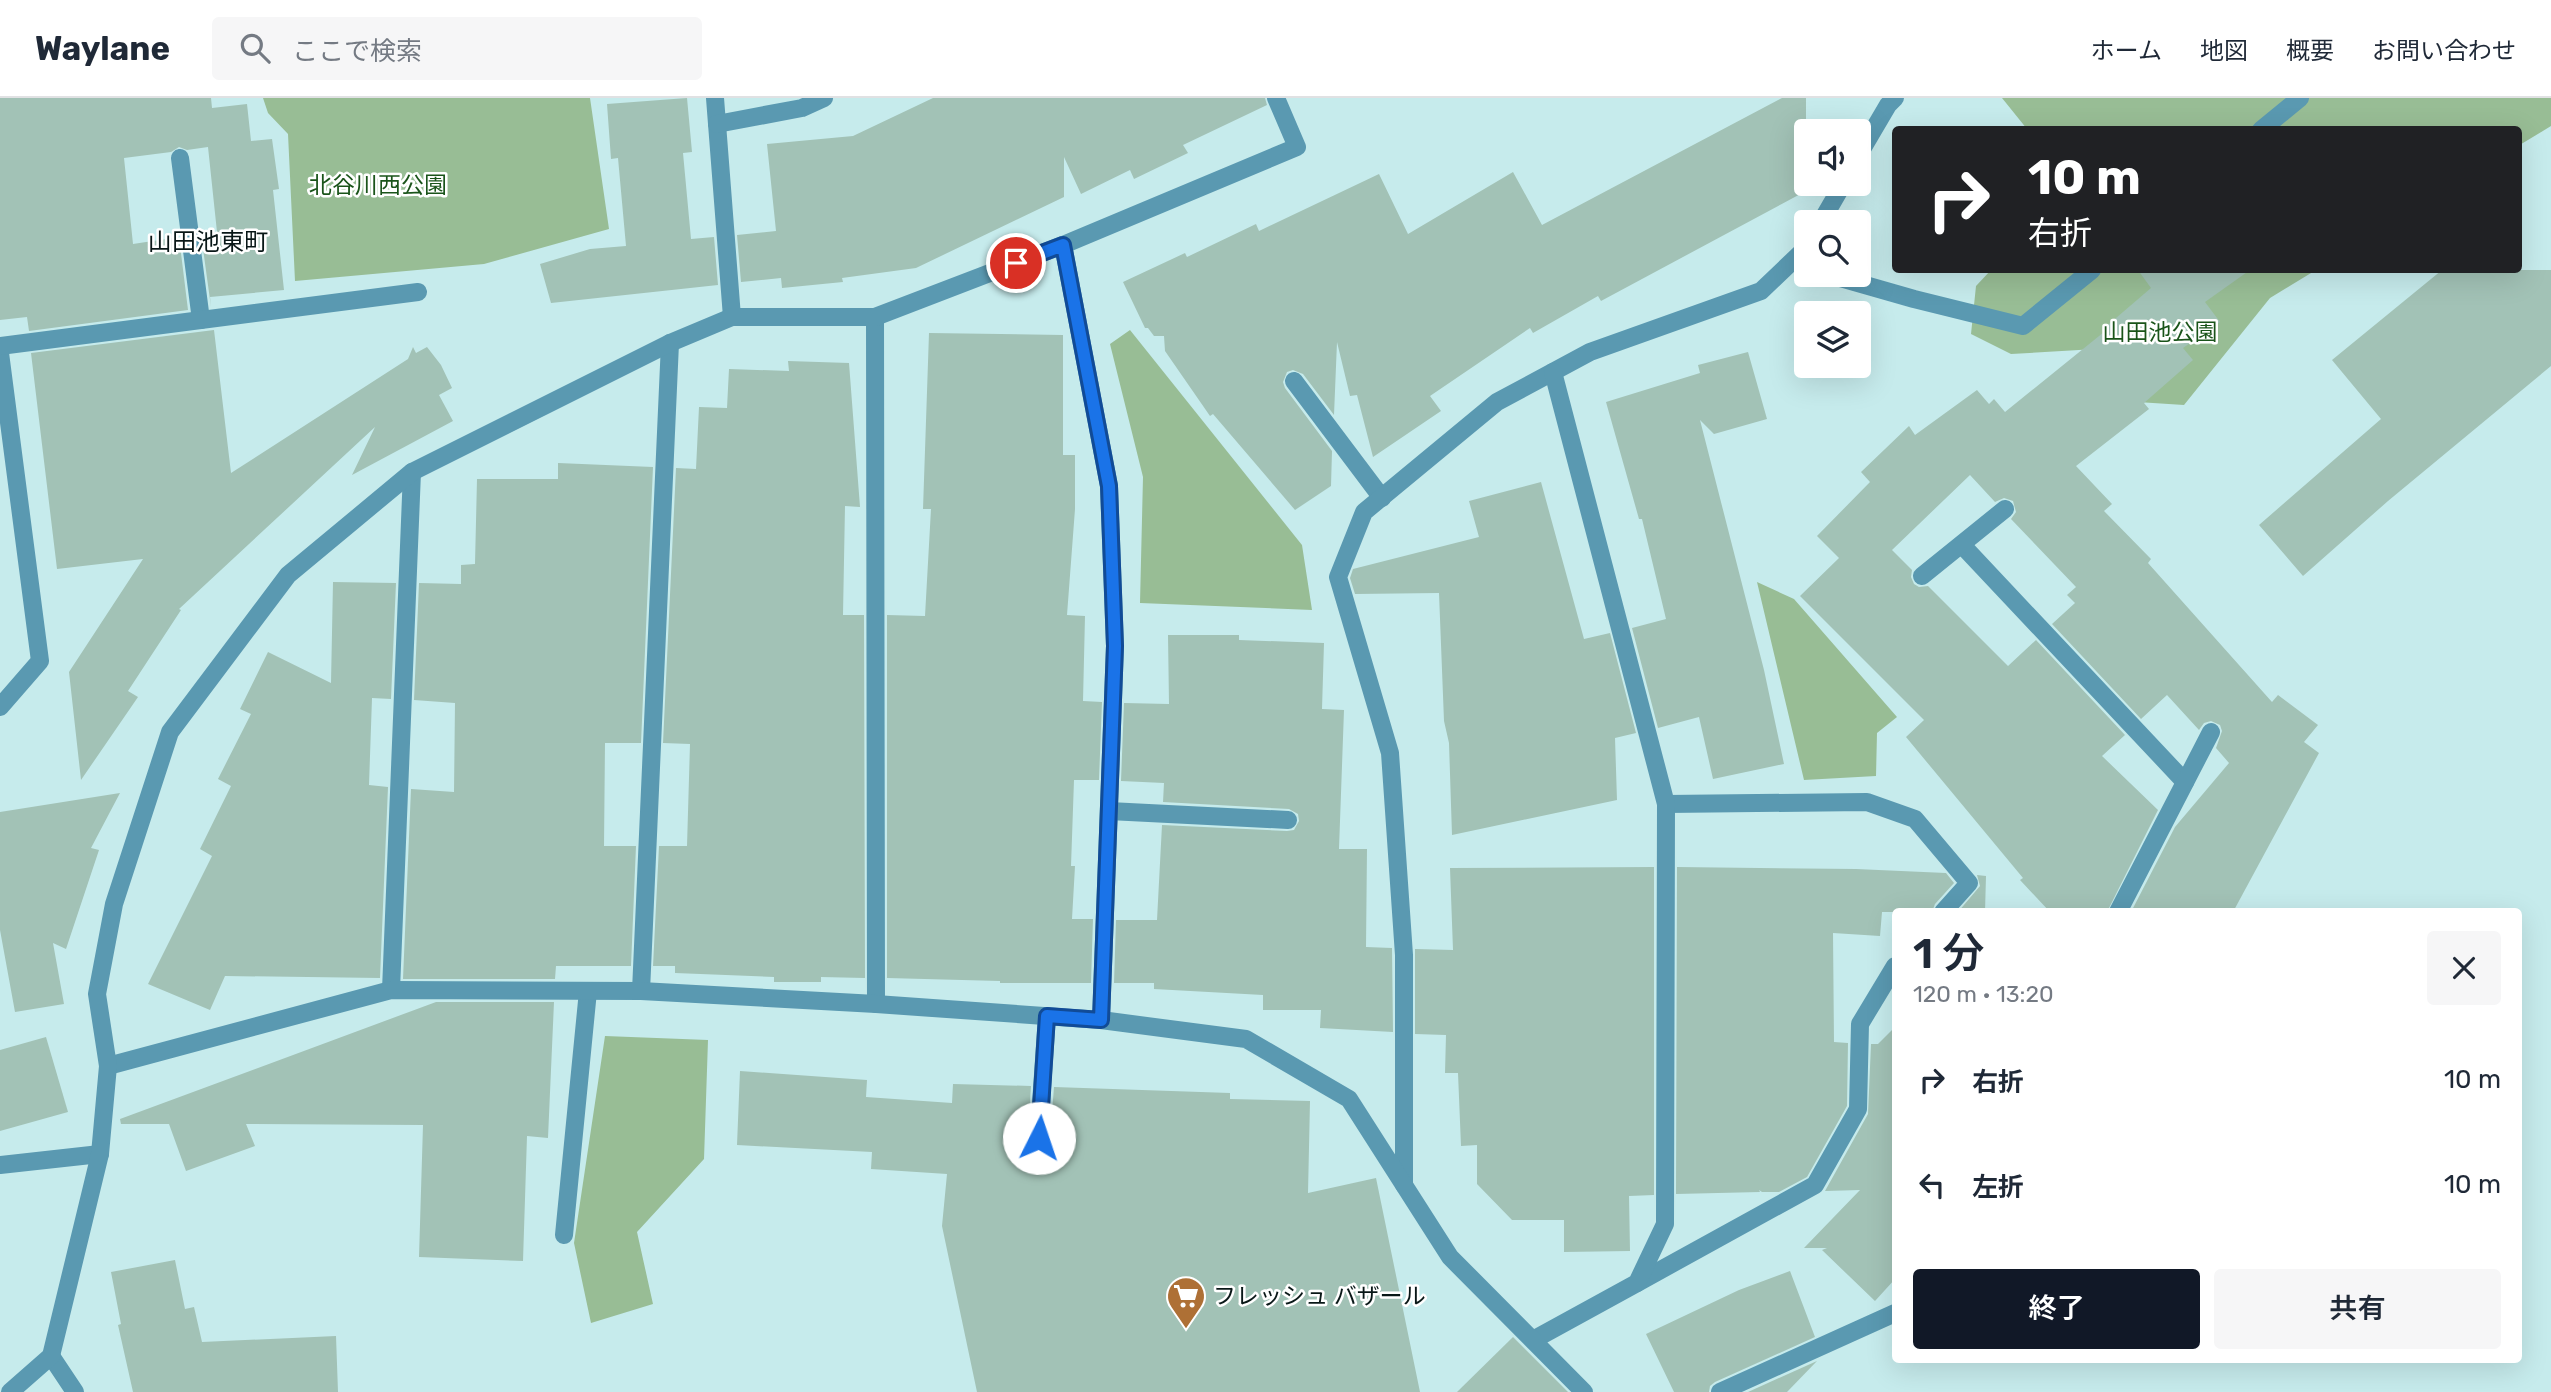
<!DOCTYPE html>
<html lang="ja">
<meta charset="utf-8">
<style>
:root{--surface:#fff;--page:#f6f6f7;--text:#1f2937;--muted:#747a83;--line:#e0e1e3;--accent:#111827}
body{margin:0;font-family:Rubik,"Noto Sans JP",sans-serif;background:var(--page);color:var(--text);height:100vh;display:flex;flex-direction:column;font-size:26px;white-space:nowrap}
*{box-sizing:border-box;margin:0}
p{font-size:23px;color:var(--muted)}
.icon{flex:none;width:38px;height:38px;fill:none;stroke:currentColor;stroke-width:2;stroke-linecap:round;stroke-linejoin:round}
.map{position:relative;flex:1;overflow:hidden}
.details{position:absolute;left:1892px;top:810px;width:630px;height:455px;display:flex;flex-direction:column;background:var(--surface);border-radius:7px;box-shadow:0 7px 28px #0002}
.details>*{flex:none}
.top-card{position:absolute;left:1892px;top:28px;width:630px;height:147px;border-radius:7px;box-shadow:0 7px 28px #0002;background:#202124;color:#fff;overflow:hidden}
.fabs{position:absolute;left:1794px;top:21px;display:grid;gap:14px}
.fabs a{display:grid;place-items:center;width:77px;height:77px;border-radius:7px;background:var(--surface);box-shadow:0 7px 28px #0002;font-size:35px}
.pin{position:absolute;display:grid;place-items:center;width:60px;height:60px;color:#fff;margin:-30px;border:4px solid #fff;border-radius:50%;box-shadow:0 2px 7px #0007}
.me{position:absolute;width:77px;margin:-38px;rotate:4deg;stroke-linejoin:round;filter:drop-shadow(0 0 5px #0008)}
.turn{display:flex;align-items:center;gap:24px;height:147px;padding:0 21px;font-size:32px}
.turn .icon{width:91px;height:91px;stroke-width:2.5}
.turn b{display:block;font-size:49px;line-height:60px}
.round{display:grid;place-items:center;flex:none;width:74px;height:74px;border-radius:7px;background:var(--page)}
.overview{display:flex;align-items:center;justify-content:space-between;height:119px;padding:0 21px}
h1{font-size:42px;font-weight:600;line-height:52px}
.primary-button{display:flex;gap:14px;margin-top:auto;padding:14px 21px}
.primary-button a{flex:1;height:80px;border-radius:7px;background:var(--accent);color:#fff;font-size:28px;font-weight:600;line-height:80px;text-align:center}
.primary-button a+a{background:var(--page);color:var(--text)}
ul{padding:0;list-style:none}
li{display:flex;align-items:center;gap:21px;height:105px;padding:0 21px}
li div{flex:1}
li b{display:block;font-size:26px}
li em{font-style:normal}
header{display:flex;align-items:center;gap:42px;box-sizing:border-box;height:98px;padding:0 35px;background:var(--surface);border-bottom:2px solid var(--line)}
header strong{font-size:33px}
nav{display:flex;gap:38px;margin-inline-start:auto;font-size:24px}
.search{width:490px;height:63px;background:var(--page);display:flex;align-items:center;gap:18px;box-sizing:border-box;padding:0 24px;border-radius:7px;color:var(--muted);font-size:26px}
.map>svg:first-child{display:block}
.green{fill:#98bd95}
.building{fill:#a2c2b6}
.lines{fill:none;stroke-linecap:round;stroke-linejoin:round}
.service{stroke:#5a99b1;stroke-width:18}
.minor{stroke:#5a99b1;stroke-width:18}
.route-casing{stroke:#114b97;stroke-width:18}
.route{stroke:#1a73e8;stroke-width:12}
.labels{text-anchor:middle;stroke-width:5;stroke-linejoin:round;paint-order:stroke}
.park-label{font-size:23px;fill:#1a541a;stroke:#fff}
.poi-label{font-size:23px;fill:#091717;stroke:#fff;text-anchor:start}
.neighbourhood-label{font-size:24px;fill:#091717;stroke:#fff}
</style>
<header>
<strong>Waylane</strong>
<div class="search"><svg class="icon" aria-label="search" viewBox="0 0 24 24"><circle cx="10" cy="10" r="6"/><path d="M15 15l6 6"/></svg>ここで検索</div>
<nav><a>ホーム</a><a>地図</a><a>概要</a><a>お問い合わせ</a></nav>
</header>
<div class="map">
<svg width="2551" height="1294" viewBox="0 0 2551 1294">
<rect width="100%" height="100%" fill="#c6ebec"/>
<g class="green">
<polygon points="263,0 590,0 609,131 484,166 295,183 288,36 268,15"/>
<polygon points="2002,0 2551,0 2551,28 2518,48 2518,32 2027,31"/>
<polygon points="1991,172 2316,172 2270,200 2184,307 2122,303 2096,251 2011,256 1971,236 1976,188"/>
<polygon points="1130,232 1302,447 1312,512 1140,505 1143,379 1110,246"/>
<polygon points="1757,484 1794,501 1897,619 1877,635 1876,678 1804,682"/>
<polygon points="605,938 708,942 704,1061 637,1134 653,1206 591,1225 574,1145"/>
</g>
<g class="building">
<polygon points="0,0 211,0 212,10 247,6 251,43 272,41 279,91 273,92 284,192 210,199 211,209 201,136 217,134 208,49 187,52 179,49 171,54 124,60 133,146 179,139 188,212 29,233 27,219 0,222"/>
<polygon points="687,0 692,54 683,55 691,141 714,139 718,187 551,205 540,166 590,151 626,148 618,60 611,61 607,6"/>
<polygon points="933,0 1265,0 1267,7 1183,47 1188,55 1134,81 1130,72 1081,96 1064,59 1064,99 916,170 842,180 843,184 782,190 781,180 741,184 737,137 776,133 767,46 853,38"/>
<polygon points="1782,0 1806,0 1806,93 1601,203 1598,198 1533,235 1530,230 1430,298 1441,313 1373,359 1357,297 1350,298 1337,244 1334,317 1303,276 1293,272 1287,274 1283,284 1285,290 1332,353 1331,388 1295,412 1213,316 1210,318 1165,253 1164,238 1154,238 1148,230 1145,230 1123,184 1185,155 1187,159 1256,126 1259,133 1379,76 1408,136 1513,74 1542,127"/>
<polygon points="2138,172 2250,172 2205,204 2220,224 2183,250 2193,262 2144,305 2149,311 2076,368 2112,406 2104,413 2151,461 2148,465 2272,604 2278,597 2318,627 2304,644 2319,655 2233,814 2131,814 2175,729 2229,665 2216,650 2222,633 2220,627 2211,623 2204,625 2199,632 2167,597 2141,621 2052,526 2075,505 2067,497 2076,489 2011,421 2016,414 2013,403 2004,400 1995,404 1970,377 1892,452 1912,472 1911,479 1914,486 1919,489 1928,488 2008,568 2036,542 2125,637 2102,658 2158,712 2107,814 2050,814 2020,782 2023,780 1906,639 1924,622 1800,498 1839,460 1817,438 1870,384 1861,374 1909,328 1915,337 1977,292 1989,306 1994,301 2005,314 2104,234 2102,232 2151,190"/>
<polygon points="2442,172 2551,172 2551,268 2388,403 2303,478 2259,427 2381,321 2332,262"/>
<polygon points="214,232 231,375 408,261 413,249 416,255 427,249 441,267 452,290 439,297 453,323 352,377 375,329 179,511 181,512 128,593 138,599 81,682 69,574 143,461 57,471 31,255"/>
<polygon points="929,235 1063,237 1063,357 1075,357 1075,411 1067,517 1085,518 1083,603 1102,604 1099,682 1074,682 1071,768 1075,768 1072,821 1093,821 1091,885 1000,885 1000,883 887,880 887,517 925,518 931,411 923,411"/>
<polygon points="1748,254 1767,321 1714,336 1700,322 1764,572 1784,666 1713,681 1699,619 1658,630 1632,530 1666,521 1642,421 1639,421 1606,304 1700,275 1698,267"/>
<polygon points="788,263 849,265 860,409 845,408 843,517 864,517 865,880 821,879 821,884 774,884 774,879 675,875 675,868 653,868 659,748 687,748 690,646 663,645 676,370 696,371 699,309 727,310 729,271 789,273"/>
<polygon points="558,365 653,369 641,645 605,645 604,748 636,748 631,868 556,868 555,881 403,881 411,691 454,694 455,605 414,602 419,485 461,486 461,467 475,466 477,381 558,381"/>
<polygon points="1541,384 1584,541 1610,535 1636,635 1615,640 1617,702 1452,737 1449,645 1444,623 1439,495 1355,496 1350,480 1353,471 1479,439 1469,403"/>
<polygon points="333,484 396,485 391,601 372,600 369,687 388,689 380,880 225,878 210,912 148,886 212,758 200,751 231,688 218,681 251,616 240,611 268,554 331,585"/>
<polygon points="1168,537 1239,537 1239,542 1324,545 1322,611 1344,612 1339,751 1367,751 1366,849 1392,850 1393,934 1320,930 1321,912 1263,912 1263,897 1154,891 1154,885 1114,885 1116,822 1157,822 1162,727 1287,733 1294,732 1299,723 1298,716 1289,711 1163,704 1164,685 1121,683 1124,605 1169,606"/>
<polygon points="120,695 91,750 99,752 66,851 53,845 64,906 15,914 0,832 0,714"/>
<polygon points="1654,769 1654,1097 1629,1098 1630,1153 1564,1154 1564,1122 1512,1122 1477,1086 1477,1047 1461,1048 1458,975 1445,975 1446,937 1415,936 1415,851 1453,852 1450,770"/>
<polygon points="1677,769 1856,771 1946,775 1954,785 1935,806 1932,814 1882,814 1880,838 1833,835 1834,944 1848,945 1847,1008 1807,1079 1779,1094 1762,1094 1759,1092 1760,1094 1676,1096"/>
<polygon points="1977,777 1986,778 1985,814 1958,814 1980,788"/>
<polygon points="436,904 554,904 548,1040 527,1038 523,1163 419,1159 423,1027 246,1026 255,1048 186,1073 169,1026 121,1026 120,1021"/>
<polygon points="1895,929 1895,1181 1875,1203 1822,1152 1827,1150 1804,1150 1860,1092 1825,1093 1868,1016 1871,946 1878,946"/>
<polygon points="46,939 68,1014 0,1033 0,952"/>
<polygon points="740,973 867,982 866,999 952,1005 953,986 1031,988 1026,1064 1030,1073 1037,1075 1046,1071 1048,1065 1054,989 1230,995 1230,1001 1310,1003 1308,1095 1376,1080 1420,1294 977,1294 942,1128 947,1076 871,1071 872,1054 737,1047"/>
<polygon points="175,1162 185,1211 194,1209 202,1244 336,1238 338,1294 133,1294 118,1227 121,1226 111,1174"/>
<polygon points="1790,1173 1815,1239 1715,1284 1710,1288 1709,1294 1674,1294 1646,1236 1739,1192"/>
<polygon points="1513,1239 1568,1294 1457,1294"/>
<polygon points="1817,1263 1787,1294 1748,1294"/>
</g>
<g class="lines">
<g class="service">
<polyline points="2261,32 2300,0"/>
<polyline points="1858,58 1888,7 1895,0"/>
<polyline points="180,60 201,222"/>
<polyline points="1821,124 1843,86"/>
<polyline points="1830,177 1914,201 2023,228 2092,172"/>
<polyline points="0,255 40,563 0,609"/>
<polyline points="1294,283 1382,400"/>
<polyline points="1962,447 2185,684"/>
<polyline points="1922,478 2005,411"/>
<polyline points="1666,706 1867,704 1915,721 1969,785 1943,814"/>
<polyline points="1109,713 1288,722"/>
<polyline points="1037,1064 1047,918"/>
<polyline points="1404,1087 1404,857 1390,655 1338,479 1364,414 1497,304 1590,254 1761,193 1806,150"/>
<polyline points="564,1137 588,893"/>
<polyline points="1637,1185 1815,1087 1858,1011 1860,926 1895,868"/>
<polyline points="1533,1242 1637,1185 1665,1126 1666,706 1553,274"/>
<polyline points="51,1258 75,1294"/>
</g>
<g class="minor">
<polyline points="715,0 732,219"/>
<polyline points="717,26 802,10 824,0"/>
<polyline points="1063,147 1109,388 1115,548 1101,922"/>
<polyline points="875,219 876,906"/>
<polyline points="0,248 418,194"/>
<polyline points="2118,814 2211,634"/>
<polyline points="391,892 412,374"/>
<polyline points="641,893 670,245"/>
<polyline points="108,968 391,892 641,893 876,906 1101,922 1246,941 1349,1001 1450,1159 1584,1294"/>
<polyline points="0,1067 100,1056"/>
<polyline points="10,1294 51,1258 100,1056 108,968 97,896 114,806 170,634 288,477 412,374 670,245 732,219 875,219 1063,147 1297,49 1276,0"/>
<polyline points="1720,1294 1895,1215"/>
</g>
</g>
<g class="lines">
<defs>
<polyline id="route" points="1016,165 1063,147 1109,388 1115,548 1101,922 1047,918 1039,1040"/>
</defs>
<use href="#route" class="route-casing"/>
<use href="#route" class="route"/>
</g>
<defs>
<symbol id="supermarket-pin" viewBox="-11 -11 22 30"><path d="M0 17L-7.5 6A9.5 9.5 0 1 1 7.5 6Z" fill="#ae7035" stroke="#fff"/><path d="M-6-5.5h2.5l.6 2H6L4.5 2H-2.5L-4.4-4H-6ZM-1.5 3.2a1.3 1.3 0 1 0 .1 0ZM3 3.2a1.3 1.3 0 1 0 .1 0Z" fill="#fff"/></symbol>
</defs>
<g fill-rule="evenodd">
<use href="#supermarket-pin" x="1164" y="1176" width="44" height="60"/>
</g>
<g class="labels">
<g class="park-label">
<text x="378" y="95">北谷川西公園</text>
<text x="2160" y="242">山田池公園</text>
</g>
<g class="poi-label">
<text x="1213" y="1206">フレッシュ バザール</text>
</g>
<g class="neighbourhood-label">
<text x="208" y="152">山田池東町</text>
</g>
</g>
</svg>
<div class="fabs">
<a><svg class="icon" aria-label="sound" viewBox="0 0 24 24"><path d="M4 9h4l5-4v14l-5-4H4zM17 9q2 3 0 6"/></svg></a>
<a><svg class="icon" aria-label="search" viewBox="0 0 24 24"><circle cx="10" cy="10" r="6"/><path d="M15 15l6 6"/></svg></a>
<a><svg class="icon" aria-label="layers" viewBox="0 0 24 24"><path d="M12 4l9 5-9 5-9-5zM3 14l9 5 9-5"/></svg></a>
</div>
<div class="pin" style="left:1016px;top:165px;background:#d93025"><svg class="icon" aria-label="arrive" viewBox="0 0 24 24"><path d="M6 21V4h12l-3 4 3 4H6"/></svg></div>
<svg class="me" style="left:1039px;top:1040px" viewBox="-20 -20 40 40"><circle r="19" fill="#fff"/><path d="M0-13L10 11 0 6-10 11z" fill="#1a73e8"/></svg>
<div class="top-card">
<div class="turn"><svg class="icon" aria-label="right" viewBox="0 0 24 24"><path d="M7 20v-9h11M14 6l5 5-5 5"/></svg><div><b>10 m</b>右折</div></div>
</div>
<section class="details">
<div class="overview"><div><h1>1 分</h1><p>120 m · 13:20</p></div><a class="round"><svg class="icon" aria-label="close" viewBox="0 0 24 24"><path d="M6 6l12 12M18 6L6 18"/></svg></a></div>
<ul>
<li><svg class="icon" aria-label="right" viewBox="0 0 24 24"><path d="M7 20v-9h11M14 6l5 5-5 5"/></svg><div><b>右折</b></div><em>10 m</em></li>
<li><svg class="icon" aria-label="left" viewBox="0 0 24 24"><path d="M17 20v-9H6M10 6l-5 5 5 5"/></svg><div><b>左折</b></div><em>10 m</em></li>
</ul>
<div class="primary-button"><a>終了</a><a>共有</a></div>
</section>
</div>
